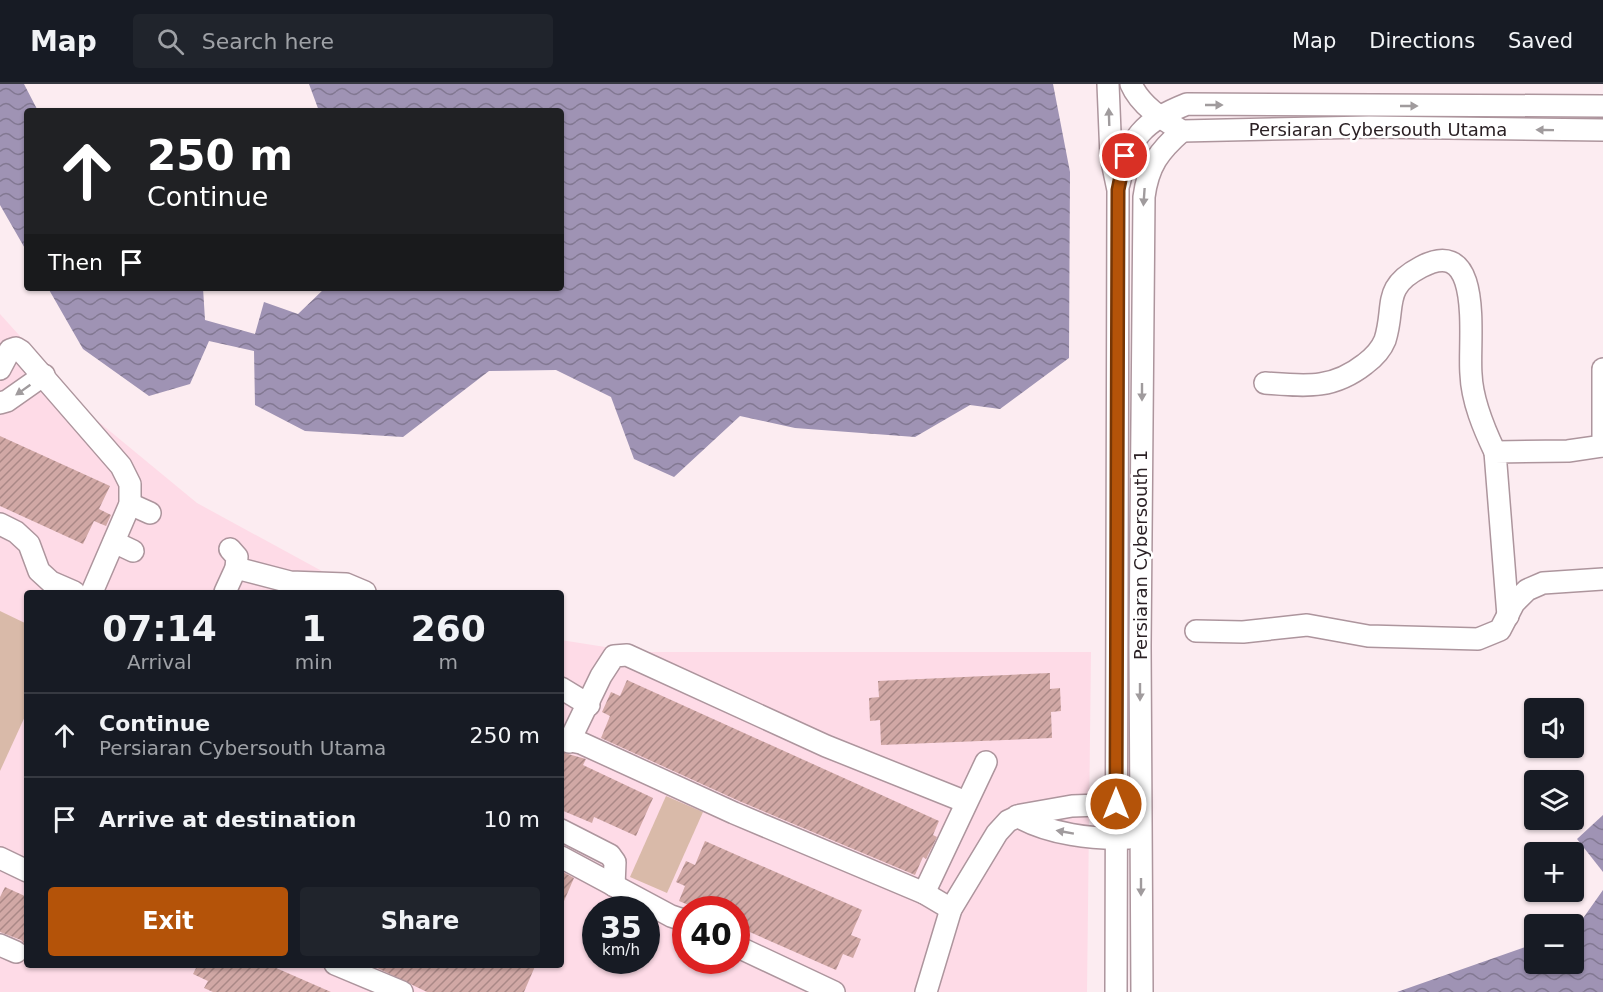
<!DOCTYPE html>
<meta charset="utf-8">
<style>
:root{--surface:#171b24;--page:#20242c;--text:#f1f3f6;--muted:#9ea1a6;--line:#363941;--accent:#b45309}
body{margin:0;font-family:"DejaVu Sans",sans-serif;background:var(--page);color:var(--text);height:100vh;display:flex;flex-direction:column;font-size:22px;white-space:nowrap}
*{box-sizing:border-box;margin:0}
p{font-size:20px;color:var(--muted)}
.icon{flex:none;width:33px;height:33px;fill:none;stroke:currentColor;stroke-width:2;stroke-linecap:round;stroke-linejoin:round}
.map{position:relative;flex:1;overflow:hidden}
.drawer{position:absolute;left:24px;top:506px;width:540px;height:378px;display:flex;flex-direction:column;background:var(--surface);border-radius:6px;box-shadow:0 2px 4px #0004}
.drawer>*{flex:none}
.guide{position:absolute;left:24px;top:24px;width:540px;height:183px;border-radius:6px;box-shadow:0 2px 4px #0004;background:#202124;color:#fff;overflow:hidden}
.controls{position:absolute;left:1524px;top:614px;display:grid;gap:12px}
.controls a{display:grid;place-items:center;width:60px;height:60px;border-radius:6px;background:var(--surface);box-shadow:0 2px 4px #0004;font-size:30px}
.speed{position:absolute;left:582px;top:812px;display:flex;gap:12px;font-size:30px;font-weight:700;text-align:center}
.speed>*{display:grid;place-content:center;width:78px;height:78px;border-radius:50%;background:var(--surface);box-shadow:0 2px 4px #0004;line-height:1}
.speed small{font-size:15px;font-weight:400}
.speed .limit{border:9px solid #d22;background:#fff;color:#111}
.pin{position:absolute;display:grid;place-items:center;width:51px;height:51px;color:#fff;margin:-26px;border:3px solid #fff;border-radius:50%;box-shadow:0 2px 6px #0007}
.me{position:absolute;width:66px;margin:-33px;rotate:0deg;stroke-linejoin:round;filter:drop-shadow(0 0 4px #0008)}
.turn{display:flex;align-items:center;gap:21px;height:126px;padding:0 24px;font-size:27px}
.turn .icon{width:78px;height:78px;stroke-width:2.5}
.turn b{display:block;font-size:42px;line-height:51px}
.then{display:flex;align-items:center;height:57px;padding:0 24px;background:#0003;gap:12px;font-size:22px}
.eta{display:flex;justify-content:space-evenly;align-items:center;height:102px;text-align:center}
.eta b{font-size:36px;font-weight:800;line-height:42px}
.action{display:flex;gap:12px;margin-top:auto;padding:12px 24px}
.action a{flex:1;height:69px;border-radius:6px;background:var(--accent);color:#fff;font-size:24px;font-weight:800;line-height:69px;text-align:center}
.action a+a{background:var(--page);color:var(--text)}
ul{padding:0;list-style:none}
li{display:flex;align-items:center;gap:18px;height:84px;padding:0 24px;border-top:2px solid var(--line)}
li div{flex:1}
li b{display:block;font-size:22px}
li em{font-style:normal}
header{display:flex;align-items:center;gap:36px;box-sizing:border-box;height:84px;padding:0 30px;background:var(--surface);border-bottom:2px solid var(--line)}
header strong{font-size:28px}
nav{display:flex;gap:33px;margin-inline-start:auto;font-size:21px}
.search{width:420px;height:54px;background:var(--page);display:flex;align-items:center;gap:15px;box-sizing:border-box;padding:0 21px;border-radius:6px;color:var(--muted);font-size:22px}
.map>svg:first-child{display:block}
.built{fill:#fedbe7;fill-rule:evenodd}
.green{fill:#d9baa9}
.water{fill:url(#water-waves)}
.building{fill:url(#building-hatch)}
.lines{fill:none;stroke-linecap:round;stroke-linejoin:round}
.minor-casing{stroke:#ad959d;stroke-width:24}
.minor{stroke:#fff;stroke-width:21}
.oneway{fill:#a09b9d}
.route-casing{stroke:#753606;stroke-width:15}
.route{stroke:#b45309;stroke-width:10}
.labels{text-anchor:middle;stroke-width:5;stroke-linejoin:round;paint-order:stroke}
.street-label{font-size:18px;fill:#2b2125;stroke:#fff}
</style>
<header>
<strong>Map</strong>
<div class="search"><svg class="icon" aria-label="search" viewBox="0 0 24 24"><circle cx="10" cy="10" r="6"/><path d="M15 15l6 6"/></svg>Search here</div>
<nav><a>Map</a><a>Directions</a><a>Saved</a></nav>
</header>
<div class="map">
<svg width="1603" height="908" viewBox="0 0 1603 908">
<defs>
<pattern id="water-waves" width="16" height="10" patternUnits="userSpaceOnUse" patternTransform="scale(1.5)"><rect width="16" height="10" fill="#9f93b4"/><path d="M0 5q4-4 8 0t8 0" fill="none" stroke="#827892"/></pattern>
<pattern id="building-hatch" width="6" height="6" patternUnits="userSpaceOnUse" patternTransform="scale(1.5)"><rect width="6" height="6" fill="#d1a8a5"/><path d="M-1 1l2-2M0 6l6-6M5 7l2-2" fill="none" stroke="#aa8886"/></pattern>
</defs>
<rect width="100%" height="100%" fill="#fcecf1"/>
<path class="built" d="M0,230L94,334L197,419L331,492L384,508H27V880H561V556L637,568H1091L1087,908H0ZM596,825H646V876H596ZM686,825H736V876H686Z"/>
<g class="green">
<polygon points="0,527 27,540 27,628 0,687"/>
<polygon points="666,712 703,728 667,809 630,793"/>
</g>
<g class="water">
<polygon points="0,0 24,0 38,27 27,27 27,168 0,121"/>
<polygon points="309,0 1053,0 1070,88 1069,274 1000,325 970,321 915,353 795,344 740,332 674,393 634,375 611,313 556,286 489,287 403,353 305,347 255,321 254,267 209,257 190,300 149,312 83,265 48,204 203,204 205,236 255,250 264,218 298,230 325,204 561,204 561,27 319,27"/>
<polygon points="1603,731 1603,788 1577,755"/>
<polygon points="1603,806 1603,908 1397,908 1534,860 1534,879 1574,879 1574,847"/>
</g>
<g class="building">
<polygon points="0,352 110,402 99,425 111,431 106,442 94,437 83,460 0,422"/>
<polygon points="1050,589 1050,605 1060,604 1061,627 1051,628 1052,654 881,661 880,636 870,637 869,614 879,613 878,597"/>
<polygon points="627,596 939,737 933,751 937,753 926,775 923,773 915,791 739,717 601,654 610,632 602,628 611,608 620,612"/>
<polygon points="561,668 586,675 583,681 653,714 636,752 594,733 592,739 561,726"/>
<polygon points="705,757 862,826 851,851 861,855 853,874 843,870 836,886 736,842 736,825 698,825 679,817 685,802 676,798 686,777 695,781"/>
<polygon points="561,787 574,794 561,824"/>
<polygon points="5,803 27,813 27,862 21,856 0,848 0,813"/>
<polygon points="198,880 267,880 331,908 213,908 204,904 208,897 193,890"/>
<polygon points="369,880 536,880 524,908 427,908"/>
</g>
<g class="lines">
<defs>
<g id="minor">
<polyline points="1108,0 1111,73 1118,106 1116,908"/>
<path d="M1131,0C1140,21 1162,35 1182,47L1369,43L1603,46"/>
<path d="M1119,100C1130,53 1142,38 1187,20L1603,22"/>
<polyline points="0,285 10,266 16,264 21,267 121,382 130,400 130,420 92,508"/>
<path d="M1265,299C1305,302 1332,306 1365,280C1373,274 1381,266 1385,256C1396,221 1381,204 1421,183C1485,149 1468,258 1471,290C1472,317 1484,345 1495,368"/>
<polyline points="0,319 7,317 44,291"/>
<polyline points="1603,362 1603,285"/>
<polyline points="130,420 150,429"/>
<polyline points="0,440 16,448 29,460 39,487 51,498 74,508"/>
<polyline points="114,458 133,467"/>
<polyline points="236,484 290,498 346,500 365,508"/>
<polyline points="225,508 236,484 237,473 230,465"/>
<polyline points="1508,532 1495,368 1568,367 1603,362"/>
<polyline points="1196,547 1243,548 1307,541 1368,552 1478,555 1500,546 1514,519 1527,506 1543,499 1603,495"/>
<polyline points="561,604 589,621"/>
<polyline points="561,655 581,659 734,729 924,809 951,825"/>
<polyline points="569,658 601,592 614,572 627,571 826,662 966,718"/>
<path d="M1017,732C1048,750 1094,756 1129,754"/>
<polyline points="561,746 610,771 615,778 614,802"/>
<polyline points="561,773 671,832 686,837"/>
<polyline points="0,774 27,787"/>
<polyline points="924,809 986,678"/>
<polyline points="0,861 16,868"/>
<polyline points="736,862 834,908"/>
<polyline points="335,880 402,908"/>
<polyline points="926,908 951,825 997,749 1008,737 1021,731 1072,722 1128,720"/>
<path d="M1142,908L1140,563L1144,113C1148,82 1159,67 1182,47"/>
</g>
</defs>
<use href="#minor" class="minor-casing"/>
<use href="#minor" class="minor"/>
</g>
<defs><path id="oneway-solid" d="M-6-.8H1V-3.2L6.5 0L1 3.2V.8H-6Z" transform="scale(1.5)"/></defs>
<g class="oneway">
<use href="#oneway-solid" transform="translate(1214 21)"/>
<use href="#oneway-solid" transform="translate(1409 22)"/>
<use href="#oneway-solid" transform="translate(1109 33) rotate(-92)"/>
<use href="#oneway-solid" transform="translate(1545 46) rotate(-179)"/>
<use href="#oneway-solid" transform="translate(1144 113) rotate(94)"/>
<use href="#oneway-solid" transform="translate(23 306) rotate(145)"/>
<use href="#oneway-solid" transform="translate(1142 308) rotate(90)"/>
<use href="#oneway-solid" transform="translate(1140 608) rotate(90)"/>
<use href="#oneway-solid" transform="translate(1065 748) rotate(-170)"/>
<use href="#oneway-solid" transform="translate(1141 803) rotate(90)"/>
</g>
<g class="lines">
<defs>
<polyline id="route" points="1116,720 1118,106 1125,72"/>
</defs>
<use href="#route" class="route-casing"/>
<use href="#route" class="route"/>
</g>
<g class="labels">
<g class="street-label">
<text x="1378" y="52">Persiaran Cybersouth Utama</text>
<text transform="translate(1141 471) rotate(-90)" y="6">Persiaran Cybersouth 1</text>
</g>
</g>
</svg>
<div class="controls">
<a><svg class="icon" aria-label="sound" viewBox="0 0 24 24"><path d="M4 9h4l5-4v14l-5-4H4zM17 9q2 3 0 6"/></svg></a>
<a><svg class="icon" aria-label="layers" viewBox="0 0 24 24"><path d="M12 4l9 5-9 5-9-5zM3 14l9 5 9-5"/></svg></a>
<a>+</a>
<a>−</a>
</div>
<div class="speed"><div>35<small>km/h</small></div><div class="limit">40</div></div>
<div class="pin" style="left:1125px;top:72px;background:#d93025"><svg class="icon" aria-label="arrive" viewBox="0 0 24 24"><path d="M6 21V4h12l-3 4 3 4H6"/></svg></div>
<svg class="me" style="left:1116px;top:720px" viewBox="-20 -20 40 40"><circle r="17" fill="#b45309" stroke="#fff" stroke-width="3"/><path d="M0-11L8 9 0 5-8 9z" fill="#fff"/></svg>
<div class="guide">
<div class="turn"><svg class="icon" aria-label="ahead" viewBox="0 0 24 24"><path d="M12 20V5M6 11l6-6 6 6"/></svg><div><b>250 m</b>Continue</div></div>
<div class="then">Then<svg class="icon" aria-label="arrive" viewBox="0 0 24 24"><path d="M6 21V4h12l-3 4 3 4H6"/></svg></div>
</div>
<section class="drawer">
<div class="eta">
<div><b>07:14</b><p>Arrival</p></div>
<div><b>1</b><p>min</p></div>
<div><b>260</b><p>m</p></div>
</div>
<ul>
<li><svg class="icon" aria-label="ahead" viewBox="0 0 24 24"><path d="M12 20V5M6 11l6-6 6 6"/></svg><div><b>Continue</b><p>Persiaran Cybersouth Utama</p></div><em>250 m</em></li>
<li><svg class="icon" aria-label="arrive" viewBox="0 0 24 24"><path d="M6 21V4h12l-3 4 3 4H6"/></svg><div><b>Arrive at destination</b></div><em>10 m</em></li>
</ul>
<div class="action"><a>Exit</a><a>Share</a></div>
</section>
</div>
